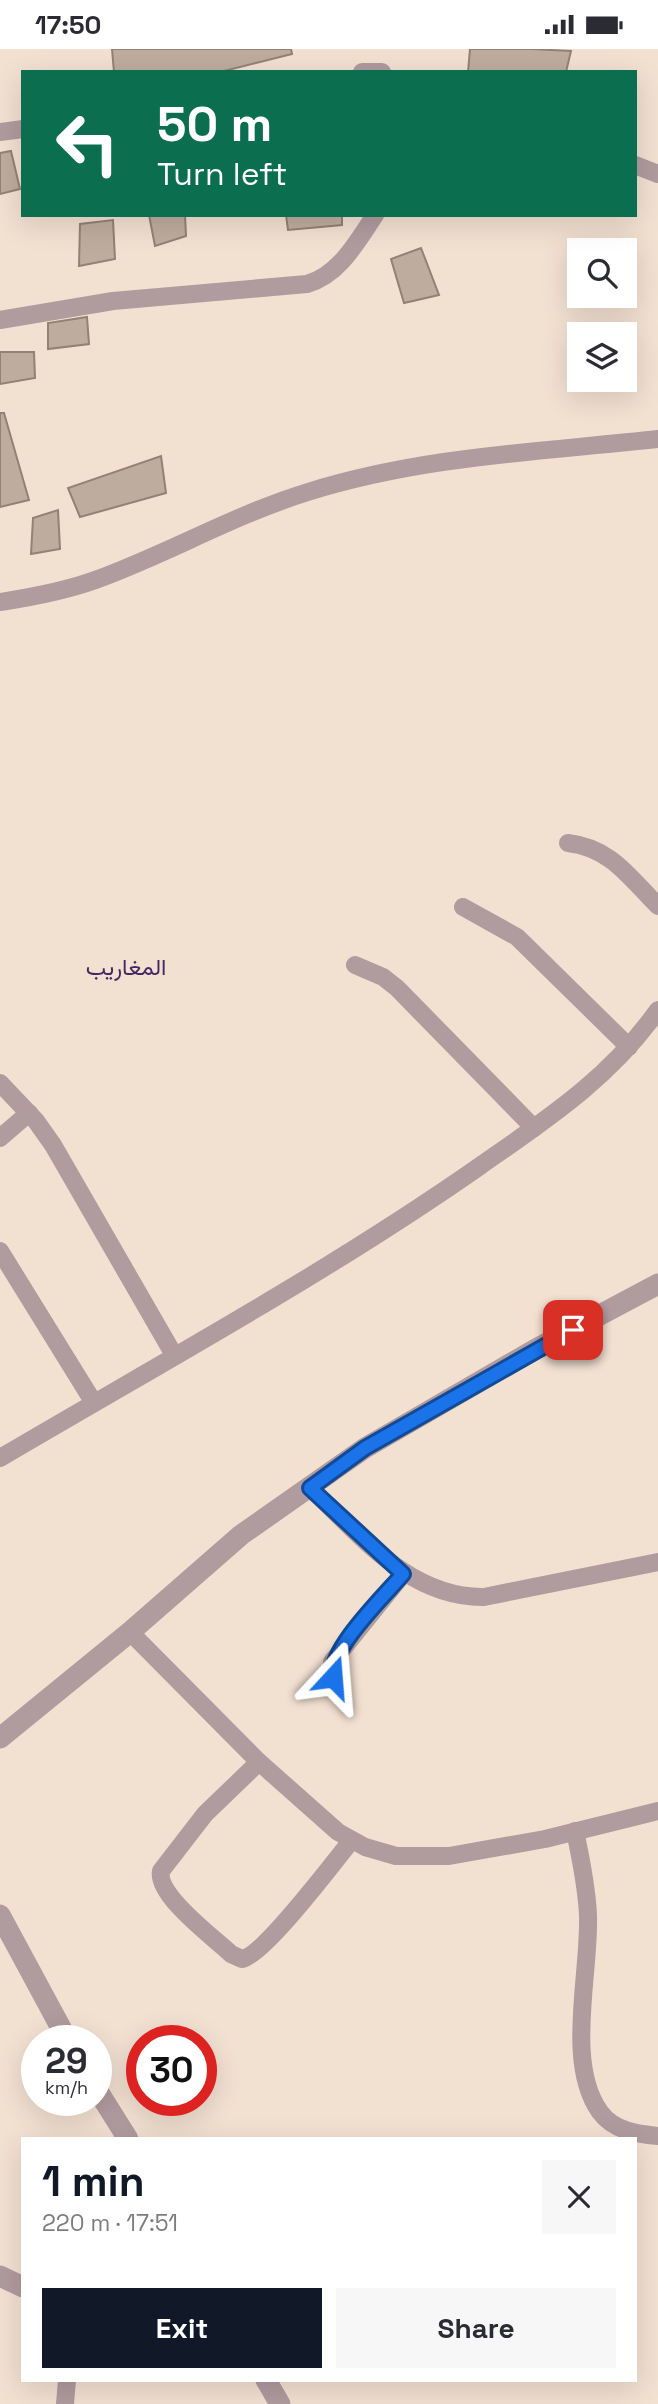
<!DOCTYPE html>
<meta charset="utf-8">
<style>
:root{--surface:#fff;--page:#f7f7f7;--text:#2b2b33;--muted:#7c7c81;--accent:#111827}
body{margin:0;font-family:"Space Grotesk",Vazirmatn,sans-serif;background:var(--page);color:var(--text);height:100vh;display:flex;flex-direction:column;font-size:26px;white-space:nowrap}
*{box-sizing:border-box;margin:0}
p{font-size:23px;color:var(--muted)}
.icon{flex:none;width:38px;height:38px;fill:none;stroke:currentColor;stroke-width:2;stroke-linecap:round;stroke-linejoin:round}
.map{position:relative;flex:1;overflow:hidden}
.side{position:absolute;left:21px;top:2088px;width:616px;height:245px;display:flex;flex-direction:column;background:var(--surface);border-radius:0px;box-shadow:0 7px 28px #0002}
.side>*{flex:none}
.banner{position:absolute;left:21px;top:21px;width:616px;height:147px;border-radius:0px;box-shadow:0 7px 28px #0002;background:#0b6e4f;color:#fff;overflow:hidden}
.controls{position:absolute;left:567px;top:189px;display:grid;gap:14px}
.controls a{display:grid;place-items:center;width:70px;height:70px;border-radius:0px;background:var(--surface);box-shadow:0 7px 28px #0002;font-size:35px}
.speed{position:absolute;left:21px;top:1976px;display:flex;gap:14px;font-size:35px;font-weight:700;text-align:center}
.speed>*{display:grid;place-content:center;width:91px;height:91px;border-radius:50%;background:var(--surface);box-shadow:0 7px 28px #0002;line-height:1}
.speed small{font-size:18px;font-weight:400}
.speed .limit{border:10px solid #d22;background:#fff;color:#111}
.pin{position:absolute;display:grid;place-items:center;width:60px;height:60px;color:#fff;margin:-30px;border-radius:14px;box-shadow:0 4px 10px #0006}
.me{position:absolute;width:77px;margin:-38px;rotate:19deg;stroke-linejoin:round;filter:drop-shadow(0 0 5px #0008)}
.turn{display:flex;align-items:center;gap:24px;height:147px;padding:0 21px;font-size:32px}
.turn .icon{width:91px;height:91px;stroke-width:2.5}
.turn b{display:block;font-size:49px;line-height:60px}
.round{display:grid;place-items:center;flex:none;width:74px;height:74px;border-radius:0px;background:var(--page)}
.headline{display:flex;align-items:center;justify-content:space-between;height:119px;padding:0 21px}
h1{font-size:42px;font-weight:600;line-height:52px;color:var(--accent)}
.action{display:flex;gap:14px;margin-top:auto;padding:14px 21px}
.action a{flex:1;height:80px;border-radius:0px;background:var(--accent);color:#fff;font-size:28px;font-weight:600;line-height:80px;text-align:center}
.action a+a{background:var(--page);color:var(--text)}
.status{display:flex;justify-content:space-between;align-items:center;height:49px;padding:0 35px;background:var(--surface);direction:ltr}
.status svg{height:19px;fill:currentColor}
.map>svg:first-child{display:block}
.building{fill:#beac9e;stroke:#938274;stroke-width:2}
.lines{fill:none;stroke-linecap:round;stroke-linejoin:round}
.minor{stroke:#b09b9f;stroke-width:18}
.tertiary{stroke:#b09b9f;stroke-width:21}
.route-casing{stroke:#114b97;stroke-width:18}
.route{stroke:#1a73e8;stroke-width:12}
.labels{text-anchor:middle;stroke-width:5;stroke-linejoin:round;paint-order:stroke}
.neighbourhood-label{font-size:23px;fill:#432963;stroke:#f2e0d1}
</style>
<div class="status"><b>17:50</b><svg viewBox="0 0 49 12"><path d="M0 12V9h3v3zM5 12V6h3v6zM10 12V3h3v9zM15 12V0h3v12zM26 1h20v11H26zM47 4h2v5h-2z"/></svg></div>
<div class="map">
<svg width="658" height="2355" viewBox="0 0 658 2355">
<rect width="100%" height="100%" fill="#f2e0d1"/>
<g class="building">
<polygon points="112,0 291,0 292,5 220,23 114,23"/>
<polygon points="470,0 532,0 571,2 566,23 468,23"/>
<polygon points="11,102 20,140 0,145 0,104"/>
<polygon points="149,166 185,166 186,187 155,197"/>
<polygon points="286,166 342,166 342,176 288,181"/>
<polygon points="113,171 115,210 79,217 80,175"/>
<polygon points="421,199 439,246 404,254 391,210"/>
<polygon points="87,268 89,295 48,300 48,274"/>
<polygon points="0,303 34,303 35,329 0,335"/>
<polygon points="0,364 4,364 29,451 0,458"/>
<polygon points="161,407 166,444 80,468 68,439"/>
<polygon points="58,461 60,500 31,505 33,469"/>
</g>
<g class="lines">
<g class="minor">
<polyline points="362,23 382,23"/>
<polyline points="0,83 23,80"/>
<polyline points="635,116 658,125"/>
<path d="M0,271L113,252L307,235C339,226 357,193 375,166"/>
<path d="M0,553C33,548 66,542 98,530C169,504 236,465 308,443C423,407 540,403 658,390"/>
<path d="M568,794C611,799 629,828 658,857"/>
<polyline points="463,858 517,888 629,998"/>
<polyline points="355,916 383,928 397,939 534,1079"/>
<polyline points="0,1034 36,1072 53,1096 174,1306"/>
<polyline points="0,1089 29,1064"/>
<polyline points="0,1202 94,1354"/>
<path d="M0,1409C161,1314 327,1224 480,1117C547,1070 610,1029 658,961"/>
<path d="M310,1439C361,1486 409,1549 484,1548L658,1513"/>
<polyline points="130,1583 259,1713 338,1783 365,1798 396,1807 449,1807 545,1790 658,1762"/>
<polyline points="342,1645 333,1628 332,1613 403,1525"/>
<path d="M259,1713L205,1765L161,1822C156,1846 213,1888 231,1905L242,1910C263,1907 334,1813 351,1792"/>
<path d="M575,1782C581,1810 587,1839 588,1867C590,1925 565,2014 600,2063C614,2082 637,2085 658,2087"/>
<polyline points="65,2355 67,2331"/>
</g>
<g class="tertiary">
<polyline points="0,1689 130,1583 241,1486 365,1399 534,1301 658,1235"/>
<polyline points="0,1866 68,1992"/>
<polyline points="96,2039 128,2090"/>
<polyline points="0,2227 23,2238"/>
<polyline points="266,2331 280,2355"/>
</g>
</g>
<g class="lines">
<defs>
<path id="route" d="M333,1628C328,1601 385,1546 403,1525L310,1439L365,1399L573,1281"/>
</defs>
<use href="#route" class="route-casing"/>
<use href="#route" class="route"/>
</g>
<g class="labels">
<g class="neighbourhood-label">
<text x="126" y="926">المغاريب</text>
</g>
</g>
</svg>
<div class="controls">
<a><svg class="icon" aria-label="search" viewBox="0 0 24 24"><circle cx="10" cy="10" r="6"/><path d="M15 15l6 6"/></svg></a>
<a><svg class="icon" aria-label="layers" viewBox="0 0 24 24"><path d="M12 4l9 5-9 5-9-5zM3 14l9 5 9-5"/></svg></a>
</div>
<div class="speed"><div>29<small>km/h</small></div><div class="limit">30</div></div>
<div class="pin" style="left:573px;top:1281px;background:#d93025"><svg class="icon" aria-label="arrive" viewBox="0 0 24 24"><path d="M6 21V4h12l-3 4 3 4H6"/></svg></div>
<svg class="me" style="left:333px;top:1628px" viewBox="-20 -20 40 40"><path d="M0-17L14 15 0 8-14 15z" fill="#1a73e8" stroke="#fff" stroke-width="4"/></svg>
<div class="banner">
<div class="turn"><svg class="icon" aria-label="left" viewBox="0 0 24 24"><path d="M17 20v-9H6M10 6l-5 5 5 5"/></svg><div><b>50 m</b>Turn left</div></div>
</div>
<section class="side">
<div class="headline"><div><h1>1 min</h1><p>220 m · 17:51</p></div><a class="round"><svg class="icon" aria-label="close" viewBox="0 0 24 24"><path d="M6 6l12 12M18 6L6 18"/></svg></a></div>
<div class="action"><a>Exit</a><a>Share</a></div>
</section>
</div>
